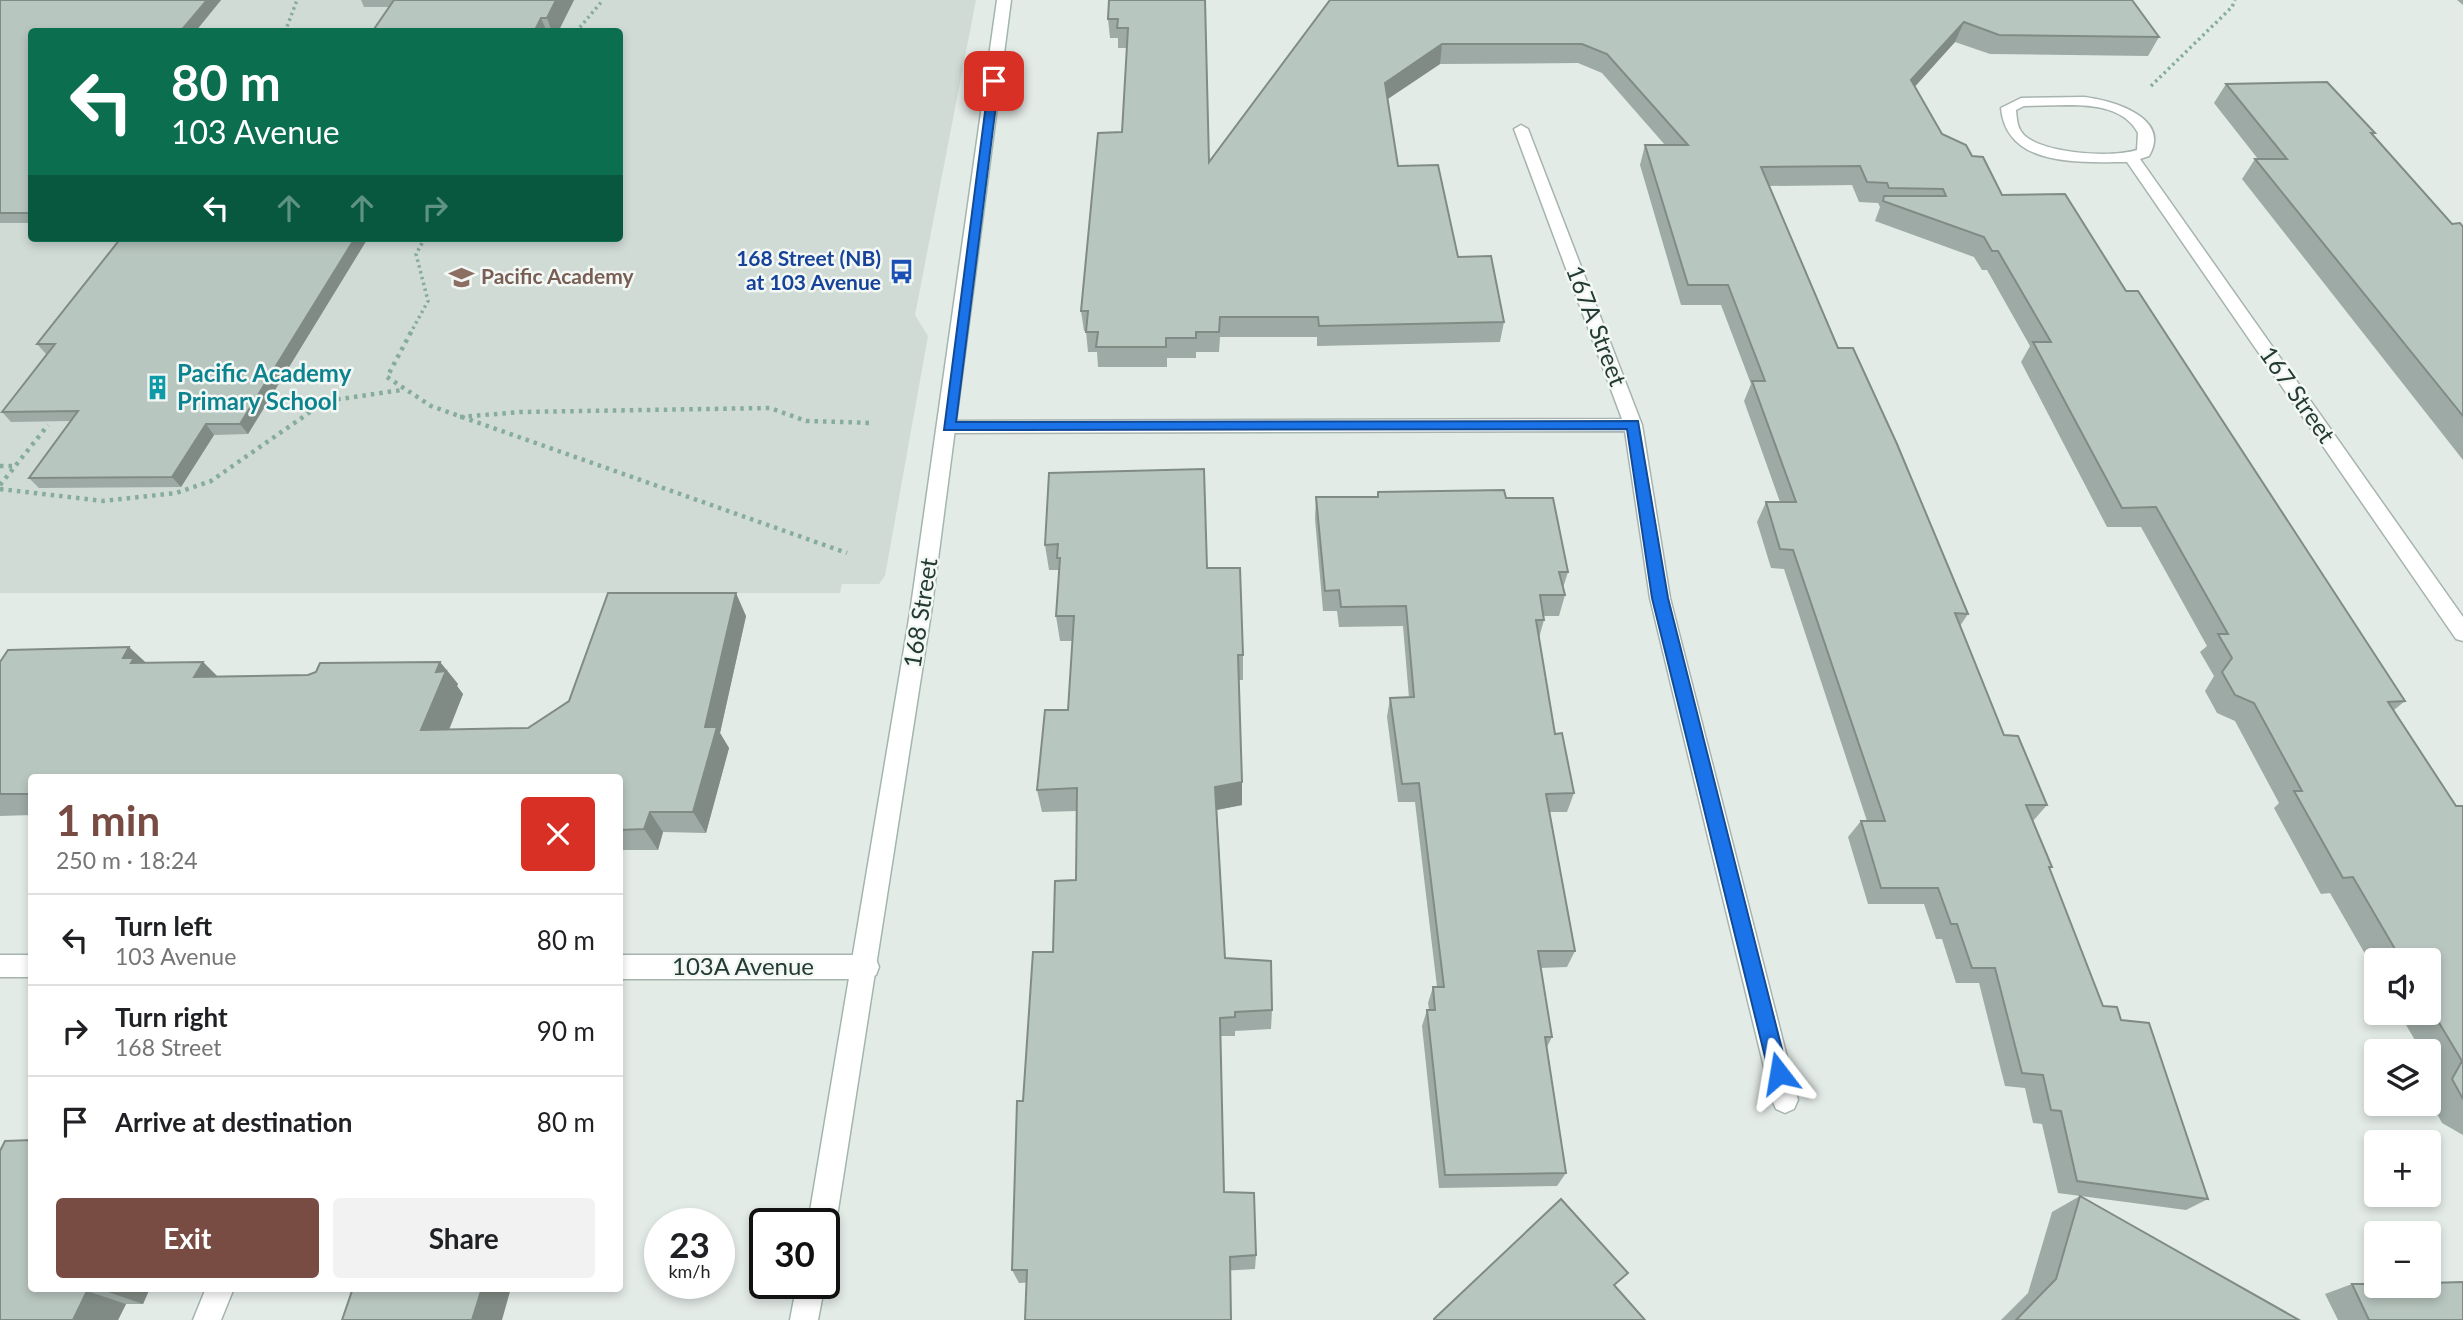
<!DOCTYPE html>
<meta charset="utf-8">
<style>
:root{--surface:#fff;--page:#f2f2f2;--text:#202124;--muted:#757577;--line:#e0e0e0;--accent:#784c43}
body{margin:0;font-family:Lato,sans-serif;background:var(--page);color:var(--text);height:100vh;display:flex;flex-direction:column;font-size:26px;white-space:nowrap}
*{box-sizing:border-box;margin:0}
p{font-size:23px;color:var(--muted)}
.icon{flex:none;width:38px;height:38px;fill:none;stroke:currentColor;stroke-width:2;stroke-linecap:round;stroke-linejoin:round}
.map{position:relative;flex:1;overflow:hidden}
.side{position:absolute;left:28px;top:774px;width:595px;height:518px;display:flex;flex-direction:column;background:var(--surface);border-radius:7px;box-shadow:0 4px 10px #0003}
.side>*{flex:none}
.banner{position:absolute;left:28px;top:28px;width:595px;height:214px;border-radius:7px;box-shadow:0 4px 10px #0003;background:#0b6e4f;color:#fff;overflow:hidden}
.controls{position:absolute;left:2364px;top:948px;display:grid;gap:14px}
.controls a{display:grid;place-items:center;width:77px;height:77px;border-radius:7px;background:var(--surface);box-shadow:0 4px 10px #0003;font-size:35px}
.speed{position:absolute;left:644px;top:1208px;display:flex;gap:14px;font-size:35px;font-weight:700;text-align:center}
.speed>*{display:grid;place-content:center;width:91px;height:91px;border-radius:50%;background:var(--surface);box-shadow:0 4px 10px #0003;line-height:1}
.speed small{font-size:18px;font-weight:400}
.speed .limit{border:4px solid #111;border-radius:10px;background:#fff;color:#111}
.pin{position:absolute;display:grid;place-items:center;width:60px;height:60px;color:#fff;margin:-30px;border-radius:14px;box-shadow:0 4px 10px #0006}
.me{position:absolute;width:77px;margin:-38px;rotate:346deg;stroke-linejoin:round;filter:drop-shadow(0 0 5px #0008)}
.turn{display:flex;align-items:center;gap:24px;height:147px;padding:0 28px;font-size:32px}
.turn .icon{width:91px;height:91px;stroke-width:2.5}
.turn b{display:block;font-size:49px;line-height:60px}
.lanes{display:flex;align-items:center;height:66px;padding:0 28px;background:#0003;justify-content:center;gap:35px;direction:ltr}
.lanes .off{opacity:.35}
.round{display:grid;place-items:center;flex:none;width:74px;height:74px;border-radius:7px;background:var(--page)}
.headline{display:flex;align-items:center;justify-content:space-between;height:119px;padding:0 28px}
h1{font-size:42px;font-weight:700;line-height:52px;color:var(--accent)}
.button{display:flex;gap:14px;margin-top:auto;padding:14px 28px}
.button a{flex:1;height:80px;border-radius:7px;background:var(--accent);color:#fff;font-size:28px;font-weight:700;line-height:80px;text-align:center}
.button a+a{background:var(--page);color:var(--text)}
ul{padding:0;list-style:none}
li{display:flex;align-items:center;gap:21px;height:91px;padding:0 28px;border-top:2px solid var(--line)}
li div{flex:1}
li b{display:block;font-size:26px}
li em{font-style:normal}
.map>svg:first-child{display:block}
.built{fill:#d1dbd6;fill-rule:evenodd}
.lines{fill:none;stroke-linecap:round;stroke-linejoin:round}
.lane-casing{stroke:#a6b3ae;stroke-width:3}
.street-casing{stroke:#a6b3ae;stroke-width:3}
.secondary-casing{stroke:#a2b6ae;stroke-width:3}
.path-far1{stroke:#86ac9e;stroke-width:3.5;stroke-dasharray:2.5 3.5;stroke-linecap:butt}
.path{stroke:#86ac9e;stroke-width:4.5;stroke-dasharray:3.5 5;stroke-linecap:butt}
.lane{fill:#fff;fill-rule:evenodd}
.street{fill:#fff;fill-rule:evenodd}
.secondary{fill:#fff;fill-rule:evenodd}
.wall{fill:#9eaaa5}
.shaded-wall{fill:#818b86}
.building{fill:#b8c6c0;stroke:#818b86;stroke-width:2}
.route{fill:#1a73e8;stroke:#114b97;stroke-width:2}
.labels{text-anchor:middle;stroke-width:5;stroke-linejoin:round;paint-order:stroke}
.far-transit-label{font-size:21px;font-weight:bold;fill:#164399;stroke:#f3f8f5;text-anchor:end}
.far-education-label{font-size:21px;font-weight:bold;fill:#785e54;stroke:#f3f8f5;text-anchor:start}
.street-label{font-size:24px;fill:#243b34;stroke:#f3f8f5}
.culture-label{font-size:24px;font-weight:bold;fill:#0d838f;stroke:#f3f8f5;text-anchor:start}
</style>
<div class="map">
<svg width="2463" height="1320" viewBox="0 0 2463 1320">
<rect width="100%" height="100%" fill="#e3ebe7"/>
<path class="built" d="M0,0H976L915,315L928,336L885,576L879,584H842L840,593H0ZM32,32H620V238H32Z"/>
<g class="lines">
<defs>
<polygon id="lane" points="206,1288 234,1288 221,1320 193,1320"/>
<g id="street">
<path d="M2084,97C2111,100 2172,117 2149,156L2140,159L2463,617V641L2456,639L2127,162C2080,162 2007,168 2001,108L2021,98ZM2068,105C2094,105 2125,108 2138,133L2137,150C2112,158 2044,154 2024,135C2017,128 2017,120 2016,110L2024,106Z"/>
<polygon points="1521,125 1528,129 1642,425 1670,598 1798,1100 1794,1109 1785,1113 1776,1109 1772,1100 1650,598 1625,431 949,433 940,427 949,421 1622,419 1514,129"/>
<rect x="0" y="955" width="32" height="22"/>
<polygon points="620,955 867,955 876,959 879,967 876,975 867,979 620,979"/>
</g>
<g id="secondary">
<polygon points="997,0 1011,0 931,613 836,1223 832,1233 824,1236 824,1223 808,1223 910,613"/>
<polygon points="824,1281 825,1283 818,1320 790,1320 797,1283"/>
</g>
</defs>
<use href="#lane" class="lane-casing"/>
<use href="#street" class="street-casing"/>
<use href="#secondary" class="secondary-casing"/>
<g class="path-far1">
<polyline points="285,32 297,0"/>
<polyline points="576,32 603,0"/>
<polyline points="2151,86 2232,7 2235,0"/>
<polyline points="410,334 428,301 416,254 425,238"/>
</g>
<g class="path">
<polyline points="411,332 387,377 431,406 847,553"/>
<polyline points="460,417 520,412 770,408 806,421 873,423"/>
<polyline points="0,466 15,466"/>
<polyline points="0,485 48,425"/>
<polyline points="0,489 103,501 176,493 211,481 326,401 402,390"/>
</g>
<use href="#lane" class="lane"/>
<use href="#street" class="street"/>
<use href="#secondary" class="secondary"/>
</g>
<g class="wall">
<polygon points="0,0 221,0 195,32 32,32 32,223 0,223"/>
<polygon points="361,0 574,0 558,32 372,32 389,7 364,7"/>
<polygon points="1205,0 1209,162 1330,0 2132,0 2159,37 2148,56 1990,54 1955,42 1914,86 1942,134 1972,156 2002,195 2126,291 2405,701 2394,710 2456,806 2463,806 2463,1135 2442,1123 2429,1099 2429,1085 2435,1075 2429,1064 2429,1052 2422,1052 2399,1013 2429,1013 2429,961 2376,961 2376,973 2330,893 2321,894 2317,887 2274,808 2279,803 2235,721 2217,713 2205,691 2214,676 2200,652 2207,646 2141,527 2107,527 2021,362 2030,346 1987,270 1982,270 1974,257 1875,221 1880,207 1878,203 1859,202 1852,185 1769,186 1838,348 1968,614 1960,626 2004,735 2047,805 2033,821 2052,867 2050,869 2103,1006 2121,1020 2208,1199 2186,1210 2058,1193 2042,1124 2033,1123 2025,1088 2005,1086 1979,983 1956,983 1942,939 1936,939 1924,904 1868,904 1848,837 1861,821 1867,821 1784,569 1771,568 1757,522 1766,502 1780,502 1744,401 1751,384 1721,305 1681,305 1640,165 1645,145 1665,145 1602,73 1578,63 1440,64 1388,99 1398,166 1458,257 1504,322 1500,342 1317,346 1317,337 1220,337 1219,352 1196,352 1196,358 1167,358 1167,367 1098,367 1097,352 1088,352 1086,331 1084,331 1081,311 1122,132 1127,48 1118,48 1118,38 1110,38 1108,19"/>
<polygon points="2457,0 2463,0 2463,5"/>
<polygon points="2226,84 2375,133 2373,135 2452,224 2463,227 2463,460 2242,179 2255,159 2258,159 2214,103"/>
<polygon points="121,238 368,238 248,434 214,435 181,487 39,488 29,478 70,421 11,422 2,412 46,354 37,344"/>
<polygon points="1049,473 1207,568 1243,655 1243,680 1239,680 1242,805 1217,810 1225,958 1272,1010 1271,1029 1235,1031 1235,1036 1220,1036 1224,1192 1256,1255 1255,1269 1019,1283 1012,1270 1023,1101 1053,952 1076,880 1077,811 1042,812 1037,790 1068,710 1073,641 1060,641 1056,616 1059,570 1049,570 1045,545"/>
<polygon points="1316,497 1506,498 1568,572 1563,588 1565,595 1559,616 1543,616 1544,620 1539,638 1555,734 1574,793 1567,812 1550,812 1575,951 1567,967 1540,968 1552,1037 1547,1047 1566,1173 1557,1186 1439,1188 1422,1026 1427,1010 1429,1010 1428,1003 1433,987 1437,987 1415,802 1398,802 1387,717 1390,698 1409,698 1403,626 1339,627 1337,611 1323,611 1315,519"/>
<polygon points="746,616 720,733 729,748 706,833 663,832 658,850 620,850 620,777 32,777 32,815 0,816 0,662 203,662 217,676 308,675 440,662 458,684 457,686 463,694 449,730 528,728"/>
<polygon points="5,1141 150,1288 143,1304 126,1304 118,1320 0,1320"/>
<polygon points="2080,1196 2299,1320 2001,1320 2028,1293 2052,1212"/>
<polygon points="2352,1284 2463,1320 2338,1320 2325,1294"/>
</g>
<g class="shaded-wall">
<polygon points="207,0 221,0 195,32 180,32"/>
<polygon points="556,0 574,0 558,32 552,32 547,18"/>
<polygon points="541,18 547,32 534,32"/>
<polygon points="1964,22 1955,42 1903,100 1911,80"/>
<polygon points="1442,44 1440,64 1383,102 1385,83"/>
<polygon points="355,238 368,238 248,434 240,424"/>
<polygon points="206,424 214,435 181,487 172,477"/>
<polygon points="736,593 746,616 720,733 729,748 706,833 693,812 705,727"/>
<polygon points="129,647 154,670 158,680 123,658"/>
<polygon points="203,662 225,684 194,677"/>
<polygon points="440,662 458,684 457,686 463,694 440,752 421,730 436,672"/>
<polygon points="1242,782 1242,805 1216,810 1215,787"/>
<polygon points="650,812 663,832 658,850 644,829"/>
<polygon points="107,1288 150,1288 143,1304 105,1291"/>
<polygon points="482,1288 511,1288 502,1320 472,1320"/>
<polygon points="87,1291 126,1304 118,1320 73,1320"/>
</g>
<g class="building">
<polygon points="0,0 207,0 180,32 32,32 32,213 0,213"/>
<polygon points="394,0 556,0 547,18 541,18 534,32 372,32"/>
<polygon points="1109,0 1205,0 1209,162 1330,0 2132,0 2159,37 1999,35 1964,22 1911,80 1942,134 1966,145 1972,156 1983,157 2002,195 2065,194 2126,291 2138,291 2405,701 2388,702 2456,806 2463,806 2463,1099 2452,1079 2462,1061 2429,1006 2429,961 2402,961 2353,877 2343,878 2339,871 2294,791 2302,791 2254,703 2235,695 2222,672 2232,658 2218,634 2228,634 2156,507 2122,508 2033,342 2051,342 1998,251 1992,251 1984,237 1883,201 1884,196 1946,196 1943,189 1889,188 1887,183 1867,182 1860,166 1761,167 1838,348 1853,348 1897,444 1968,614 1955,613 2004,735 2018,736 2047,805 2026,805 2052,867 2049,867 2103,1006 2117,1007 2121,1020 2149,1023 2208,1199 2077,1181 2061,1111 2051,1110 2043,1075 2022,1073 1995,968 1972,968 1957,924 1951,924 1938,888 1881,888 1861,821 1885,821 1793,550 1780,549 1766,502 1796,502 1752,381 1765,381 1728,285 1688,285 1645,145 1688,145 1607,54 1582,44 1442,44 1385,83 1398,166 1438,165 1458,257 1491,256 1504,322 1319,326 1318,317 1220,317 1219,332 1196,332 1196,338 1166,338 1166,347 1096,347 1098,332 1086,332 1088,311 1081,311 1098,133 1122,132 1128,28 1117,28 1118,19 1108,19"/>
<polygon points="2327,82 2375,133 2371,133 2452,224 2460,223 2463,227 2463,416 2255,159 2287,159 2226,84"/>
<polygon points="121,238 355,238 240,424 206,424 172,477 29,478 78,411 2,412 55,344 37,344"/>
<polygon points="1204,469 1207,568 1240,568 1243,655 1238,655 1242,782 1215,787 1225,958 1271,961 1272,1010 1235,1012 1235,1017 1220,1018 1224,1192 1254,1193 1256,1255 1230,1257 1231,1320 1025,1320 1027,1270 1012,1270 1017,1101 1023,1101 1033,952 1053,952 1055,881 1076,880 1077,788 1037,790 1045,710 1068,710 1074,616 1056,616 1060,558 1057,558 1058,544 1045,545 1049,473"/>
<polygon points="1504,490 1506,498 1553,498 1568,572 1559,572 1565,595 1540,595 1544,620 1536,620 1555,734 1562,733 1574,793 1546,794 1575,951 1538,951 1552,1037 1545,1037 1566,1173 1445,1175 1427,1010 1435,1010 1433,987 1444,987 1419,783 1402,784 1390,698 1414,697 1406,606 1341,607 1339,590 1325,591 1316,497 1378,497 1378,492"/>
<polygon points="608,593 736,593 705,727 717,727 693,812 650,812 644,829 620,830 620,777 32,777 32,794 0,794 0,662 8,650 129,647 123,658 134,658 131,663 203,662 194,677 308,675 316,672 320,663 440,662 436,672 446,671 421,730 528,728 569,701"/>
<polygon points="32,1140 32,1288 107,1288 105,1291 87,1291 73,1320 0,1320 0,1151 5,1141"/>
<polygon points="2080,1196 2299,1320 2016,1320 2056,1279"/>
<polygon points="1561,1199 1628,1273 1614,1285 1645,1320 1434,1320 1434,1319"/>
<polygon points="2463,1282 2463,1320 2369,1320 2352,1284 2376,1284 2376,1286 2429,1286 2429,1283"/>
<polygon points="353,1288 482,1288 472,1320 342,1320"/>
</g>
<polygon class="route" points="994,78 999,81 956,422 1638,421 1668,598 1788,1073 1786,1080 1779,1083 1772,1080 1769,1073 1652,598 1627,429 944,430 989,81"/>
<defs>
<symbol id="bus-bare" viewBox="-9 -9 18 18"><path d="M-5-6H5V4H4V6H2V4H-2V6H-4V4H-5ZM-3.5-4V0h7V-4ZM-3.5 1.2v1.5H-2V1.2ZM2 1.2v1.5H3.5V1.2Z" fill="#1a4fb4" stroke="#f3f8f5" stroke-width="2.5" paint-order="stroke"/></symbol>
<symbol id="school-bare" viewBox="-9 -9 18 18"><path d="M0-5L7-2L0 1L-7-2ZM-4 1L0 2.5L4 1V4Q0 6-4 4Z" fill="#8d6e63" stroke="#f3f8f5" stroke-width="2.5" paint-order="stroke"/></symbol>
<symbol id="building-bare" viewBox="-9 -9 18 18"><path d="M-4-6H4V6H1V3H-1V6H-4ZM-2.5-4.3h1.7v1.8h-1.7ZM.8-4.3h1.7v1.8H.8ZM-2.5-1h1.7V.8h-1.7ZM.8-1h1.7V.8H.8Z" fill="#0f9aa8" stroke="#f3f8f5" stroke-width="2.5" paint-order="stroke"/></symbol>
</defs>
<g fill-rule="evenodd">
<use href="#bus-bare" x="884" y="254" width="35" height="35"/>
<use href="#school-bare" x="444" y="260" width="35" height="35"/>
<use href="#building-bare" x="140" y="370" width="35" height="35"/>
</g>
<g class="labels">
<g class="far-transit-label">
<text x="881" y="266">168 Street (NB)<tspan x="881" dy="24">at 103 Avenue</tspan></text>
</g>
<g class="far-education-label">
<text x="481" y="284">Pacific Academy</text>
</g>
<g class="street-label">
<text transform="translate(1596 326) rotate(69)" y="8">167A Street</text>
<text transform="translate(2297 395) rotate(55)" y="8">167 Street</text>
<text transform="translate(921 613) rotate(-81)" y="8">168 Street</text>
<text x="743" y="975">103A Avenue</text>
</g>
<g class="culture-label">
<text x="177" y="382">Pacific Academy<tspan x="177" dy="28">Primary School</tspan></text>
</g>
</g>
</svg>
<div class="controls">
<a><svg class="icon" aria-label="sound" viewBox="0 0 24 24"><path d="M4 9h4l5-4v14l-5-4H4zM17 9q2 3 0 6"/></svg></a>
<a><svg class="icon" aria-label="layers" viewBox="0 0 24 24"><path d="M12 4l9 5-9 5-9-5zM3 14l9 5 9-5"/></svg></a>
<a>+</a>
<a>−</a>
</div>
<div class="speed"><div>23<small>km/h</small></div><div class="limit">30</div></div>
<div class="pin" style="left:994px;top:81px;background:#d93025"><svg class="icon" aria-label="arrive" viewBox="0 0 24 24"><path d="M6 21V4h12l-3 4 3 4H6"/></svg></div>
<svg class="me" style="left:1779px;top:1073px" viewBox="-20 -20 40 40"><path d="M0-17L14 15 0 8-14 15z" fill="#1a73e8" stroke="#fff" stroke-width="4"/></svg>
<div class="banner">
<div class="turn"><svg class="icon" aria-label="left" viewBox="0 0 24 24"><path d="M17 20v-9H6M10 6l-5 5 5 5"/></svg><div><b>80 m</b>103 Avenue</div></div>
<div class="lanes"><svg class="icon" aria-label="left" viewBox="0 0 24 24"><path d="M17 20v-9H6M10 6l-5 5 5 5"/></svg><svg class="icon off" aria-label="ahead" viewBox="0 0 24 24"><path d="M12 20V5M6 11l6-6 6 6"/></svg><svg class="icon off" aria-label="ahead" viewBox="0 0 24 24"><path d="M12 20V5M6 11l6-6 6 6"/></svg><svg class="icon off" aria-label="right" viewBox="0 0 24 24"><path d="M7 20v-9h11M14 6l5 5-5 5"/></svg></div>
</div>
<section class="side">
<div class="headline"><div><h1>1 min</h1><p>250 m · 18:24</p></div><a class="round" style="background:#d93025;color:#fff"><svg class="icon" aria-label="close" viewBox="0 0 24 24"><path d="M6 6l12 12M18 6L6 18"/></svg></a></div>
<ul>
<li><svg class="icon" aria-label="left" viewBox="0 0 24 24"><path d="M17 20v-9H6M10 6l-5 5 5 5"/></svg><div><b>Turn left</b><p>103 Avenue</p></div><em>80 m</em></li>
<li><svg class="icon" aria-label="right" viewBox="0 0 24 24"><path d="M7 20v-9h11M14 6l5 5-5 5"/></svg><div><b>Turn right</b><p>168 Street</p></div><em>90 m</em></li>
<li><svg class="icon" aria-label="arrive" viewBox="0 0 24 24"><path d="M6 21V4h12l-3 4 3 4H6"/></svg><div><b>Arrive at destination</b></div><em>80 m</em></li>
</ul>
<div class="button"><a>Exit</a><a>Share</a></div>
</section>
</div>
